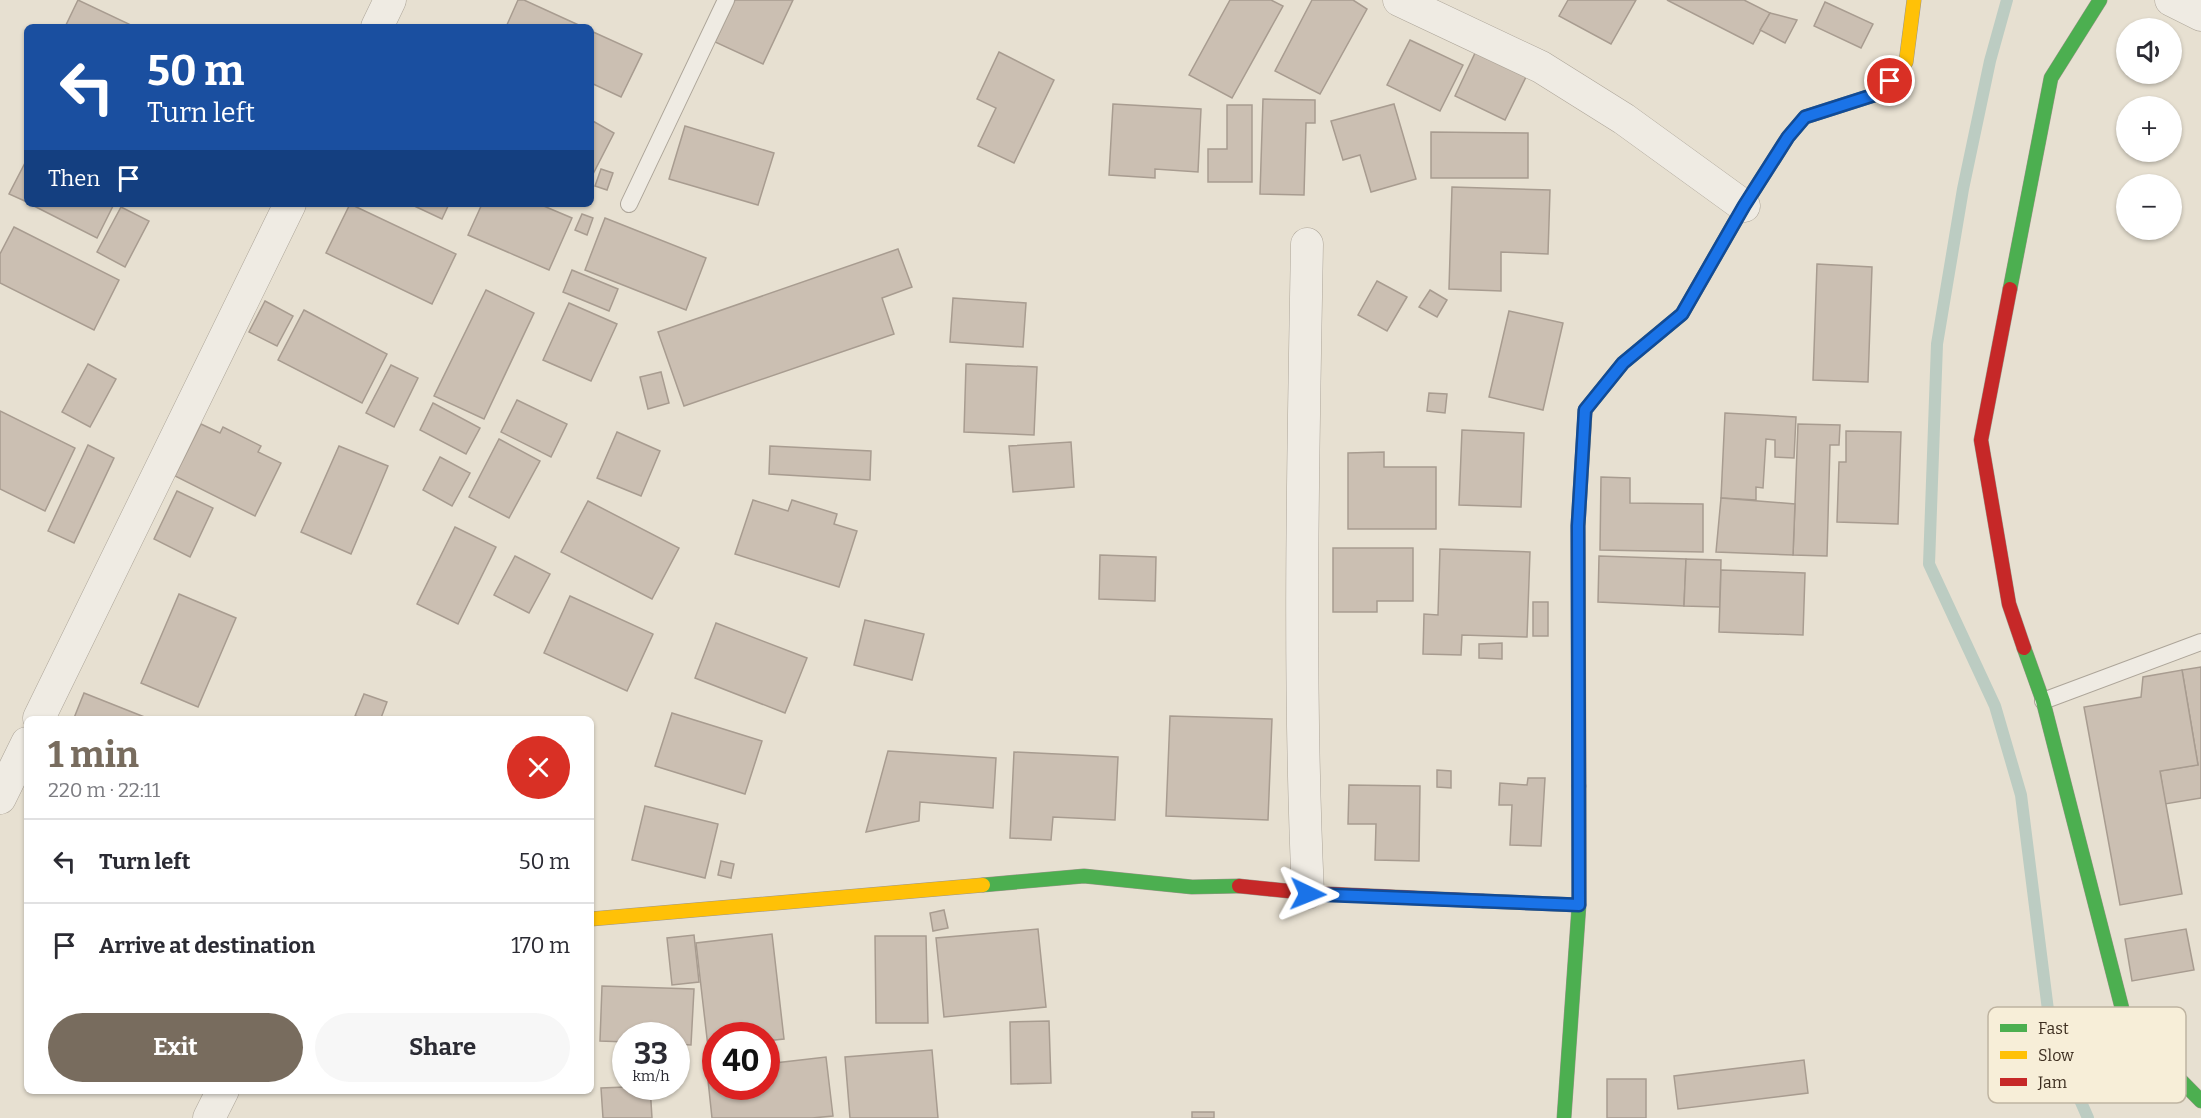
<!DOCTYPE html>
<meta charset="utf-8">
<style>
:root{--surface:#fff;--page:#f7f7f7;--text:#2b2b33;--muted:#7c7c81;--line:#e1e1e2;--accent:#786c5e}
body{margin:0;font-family:Bitter,serif;background:var(--page);color:var(--text);height:100vh;display:flex;flex-direction:column;font-size:22px;white-space:nowrap}
*{box-sizing:border-box;margin:0}
p{font-size:20px;color:var(--muted)}
.icon{flex:none;width:33px;height:33px;fill:none;stroke:currentColor;stroke-width:2;stroke-linecap:round;stroke-linejoin:round}
.map{position:relative;flex:1;overflow:hidden}
.sheet{position:absolute;left:24px;top:716px;width:570px;height:378px;display:flex;flex-direction:column;background:var(--surface);border-radius:9px;box-shadow:0 2px 4px #0004}
.sheet>*{flex:none}
.guide{position:absolute;left:24px;top:24px;width:570px;height:183px;border-radius:9px;box-shadow:0 2px 4px #0004;background:#1a4fa0;color:#fff;overflow:hidden}
.controls{position:absolute;left:2116px;top:18px;display:grid;gap:12px}
.controls a{display:grid;place-items:center;width:66px;height:66px;border-radius:50%;background:var(--surface);box-shadow:0 2px 4px #0004;font-size:30px}
.speed{position:absolute;left:612px;top:1022px;display:flex;gap:12px;font-size:30px;font-weight:700;text-align:center}
.speed>*{display:grid;place-content:center;width:78px;height:78px;border-radius:50%;background:var(--surface);box-shadow:0 2px 4px #0004;line-height:1}
.speed small{font-size:15px;font-weight:400}
.speed .limit{border:9px solid #d22;background:#fff;color:#111}
.pin{position:absolute;display:grid;place-items:center;width:51px;height:51px;color:#fff;margin:-26px;border:3px solid #fff;border-radius:50%;box-shadow:0 2px 6px #0007}
.me{position:absolute;width:66px;margin:-33px;rotate:92deg;stroke-linejoin:round;filter:drop-shadow(0 0 4px #0008)}
.turn{display:flex;align-items:center;gap:21px;height:126px;padding:0 24px;font-size:27px}
.turn .icon{width:78px;height:78px;stroke-width:2.5}
.turn b{display:block;font-size:42px;line-height:51px}
.then{display:flex;align-items:center;height:57px;padding:0 24px;background:#0003;gap:12px;font-size:22px}
.round{display:grid;place-items:center;flex:none;width:63px;height:63px;border-radius:32px;background:var(--page)}
.overview{display:flex;align-items:center;justify-content:space-between;height:102px;padding:0 24px}
h1{font-size:36px;font-weight:700;line-height:45px;color:var(--accent)}
.primary-button{display:flex;gap:12px;margin-top:auto;padding:12px 24px}
.primary-button a{flex:1;height:69px;border-radius:36px;background:var(--accent);color:#fff;font-size:24px;font-weight:700;line-height:69px;text-align:center}
.primary-button a+a{background:var(--page);color:var(--text)}
ul{padding:0;list-style:none}
li{display:flex;align-items:center;gap:18px;height:84px;padding:0 24px;border-top:2px solid var(--line)}
li div{flex:1}
li b{display:block;font-size:22px}
li em{font-style:normal}
.map>svg:first-child{display:block}
.lines{fill:none;stroke-linecap:round;stroke-linejoin:round}
.stream{stroke:#bcccc2;stroke-width:12}
.building{fill:#cbbfb2;stroke:#a89c90;stroke-width:1.5}
.lane-casing{stroke:#ada599;stroke-width:18}
.street-casing{stroke:#ada599;stroke-width:33}
.fast-casing{stroke:#9c958a;stroke-width:15}
.slow-casing{stroke:#9c958a;stroke-width:15}
.jam-casing{stroke:#9c958a;stroke-width:15}
.lane{stroke:#efebe3;stroke-width:16}
.street{stroke:#efebe3;stroke-width:32}
.fast{stroke:#4caf50;stroke-width:14}
.slow{stroke:#ffc107;stroke-width:14}
.jam{stroke:#c62828;stroke-width:14}
.route-casing{stroke:#114b97;stroke-width:15}
.route{stroke:#1a73e8;stroke-width:10}
.key{fill:#f7eed8;stroke:#bfb4a1;stroke-width:1.5}
.key-label{font-size:16px;fill:#3d2e20}
</style>
<div class="map">
<svg width="2201" height="1118" viewBox="0 0 2201 1118">
<rect width="100%" height="100%" fill="#e7e0d1"/>
<g class="lines">
<polyline class="stream" points="2007,0 1990,61 1963,189 1937,344 1929,564 1995,706 2021,795 2051,1034 2088,1118"/>
</g>
<g class="building">
<polygon points="78,0 131,25 130,27 65,27"/>
<polygon points="518,0 524,0 583,27 506,27"/>
<polygon points="735,0 793,0 763,64 715,42"/>
<polygon points="1230,0 1271,0 1283,6 1232,98 1189,75"/>
<polygon points="1312,0 1353,0 1367,9 1320,94 1275,71"/>
<polygon points="1568,0 1636,0 1611,44 1559,16"/>
<polygon points="1667,0 1744,0 1770,13 1753,44"/>
<polygon points="1825,2 1873,24 1861,48 1814,26"/>
<polygon points="1770,13 1797,20 1785,43 1760,30"/>
<polygon points="591,31 642,54 621,97 591,83"/>
<polygon points="1410,40 1463,65 1440,111 1387,85"/>
<polygon points="1476,51 1527,75 1505,120 1455,96"/>
<polygon points="999,52 1054,80 1014,163 978,146 996,108 977,99"/>
<polygon points="1263,99 1315,100 1315,123 1306,123 1304,195 1260,194"/>
<polygon points="1113,104 1201,109 1198,172 1155,169 1155,178 1109,175"/>
<polygon points="1394,104 1416,179 1371,192 1360,155 1343,160 1331,121"/>
<polygon points="1227,105 1252,105 1252,182 1208,182 1208,149 1227,149"/>
<polygon points="591,120 614,133 591,178"/>
<polygon points="685,126 774,153 758,205 669,179"/>
<polygon points="1431,132 1528,133 1528,178 1431,178"/>
<polygon points="27,159 27,202 9,194"/>
<polygon points="601,169 613,173 607,190 595,186"/>
<polygon points="1452,187 1550,190 1548,254 1501,252 1501,291 1449,289"/>
<polygon points="30,204 114,204 97,238"/>
<polygon points="350,204 456,254 432,304 326,253"/>
<polygon points="410,204 449,204 442,219"/>
<polygon points="482,204 539,204 572,218 549,270 468,235"/>
<polygon points="121,207 149,221 125,267 97,252"/>
<polygon points="582,214 593,218 587,235 575,230"/>
<polygon points="605,218 706,258 686,310 585,270"/>
<polygon points="14,227 119,280 94,330 0,283 0,254"/>
<polygon points="898,249 912,287 882,298 894,334 684,406 658,332"/>
<polygon points="1817,264 1872,267 1868,382 1813,380"/>
<polygon points="572,270 618,289 609,311 563,292"/>
<polygon points="1377,281 1407,297 1387,331 1358,315"/>
<polygon points="486,290 534,313 484,419 434,396"/>
<polygon points="1430,290 1447,300 1437,317 1419,307"/>
<polygon points="953,298 1026,303 1023,347 950,342"/>
<polygon points="265,301 293,316 277,346 249,332"/>
<polygon points="569,303 617,324 591,381 543,360"/>
<polygon points="304,310 387,354 362,403 278,360"/>
<polygon points="1509,311 1563,323 1543,410 1489,397"/>
<polygon points="88,364 116,379 90,427 62,412"/>
<polygon points="966,364 1037,367 1034,435 964,432"/>
<polygon points="391,365 418,378 394,427 366,413"/>
<polygon points="661,372 669,403 648,409 640,377"/>
<polygon points="1429,393 1447,394 1445,413 1427,411"/>
<polygon points="517,400 567,424 551,457 501,432"/>
<polygon points="433,403 480,428 466,454 420,430"/>
<polygon points="0,411 75,448 45,511 0,489"/>
<polygon points="1725,413 1796,417 1794,458 1775,457 1775,440 1766,439 1763,488 1756,487 1756,500 1721,498"/>
<polygon points="201,424 220,433 223,427 261,446 258,452 281,463 255,516 175,476"/>
<polygon points="1798,424 1840,425 1839,445 1830,445 1827,556 1793,555"/>
<polygon points="1462,430 1524,433 1521,507 1459,505"/>
<polygon points="1846,431 1901,432 1898,524 1837,522 1839,462 1846,462"/>
<polygon points="617,432 660,451 641,496 597,478"/>
<polygon points="499,439 540,461 509,518 469,497"/>
<polygon points="1071,442 1074,487 1013,492 1009,446"/>
<polygon points="88,445 114,458 74,543 48,531"/>
<polygon points="339,446 388,466 351,554 301,532"/>
<polygon points="770,446 871,451 870,480 769,474"/>
<polygon points="1384,452 1384,467 1436,467 1436,529 1348,529 1348,453"/>
<polygon points="440,457 470,473 452,506 423,490"/>
<polygon points="1601,477 1630,478 1630,503 1703,504 1703,552 1600,550"/>
<polygon points="177,491 213,508 190,557 154,539"/>
<polygon points="1721,498 1795,504 1793,555 1716,552"/>
<polygon points="753,500 788,511 792,500 837,514 834,524 857,531 839,587 735,554"/>
<polygon points="588,501 679,548 652,599 561,552"/>
<polygon points="455,527 496,547 458,624 417,604"/>
<polygon points="1333,548 1413,548 1413,601 1377,601 1377,612 1333,612"/>
<polygon points="1440,549 1530,552 1527,637 1462,635 1461,655 1423,654 1424,614 1438,615"/>
<polygon points="1100,555 1156,557 1155,601 1099,599"/>
<polygon points="515,556 550,574 529,613 494,595"/>
<polygon points="1599,556 1686,559 1684,606 1598,602"/>
<polygon points="1686,559 1721,560 1720,607 1684,606"/>
<polygon points="1721,570 1805,573 1803,635 1719,632"/>
<polygon points="179,594 236,618 198,707 141,683"/>
<polygon points="570,596 653,634 627,691 544,653"/>
<rect x="1533" y="602" width="15" height="34"/>
<polygon points="865,620 924,634 912,680 854,665"/>
<polygon points="716,623 807,658 785,713 695,678"/>
<polygon points="1502,643 1502,659 1479,658 1479,644"/>
<polygon points="2201,667 2201,798 2165,804 2160,771 2198,765 2182,670"/>
<polygon points="2182,670 2198,765 2160,771 2182,894 2120,905 2084,707 2141,697 2143,677"/>
<polygon points="84,693 147,718 74,718"/>
<polygon points="364,694 387,702 381,718 362,718 355,716"/>
<polygon points="672,713 762,741 745,794 655,766"/>
<polygon points="1170,716 1272,719 1268,820 1166,816"/>
<polygon points="888,751 996,758 993,808 920,802 919,821 866,832"/>
<polygon points="1014,752 1118,757 1115,820 1053,817 1051,840 1010,838"/>
<polygon points="1437,770 1451,771 1451,788 1437,787"/>
<polygon points="1528,778 1545,778 1541,846 1510,845 1512,805 1499,805 1500,783 1527,785"/>
<polygon points="1349,785 1420,786 1419,861 1375,860 1376,824 1348,824"/>
<polygon points="645,806 718,824 705,878 632,860"/>
<polygon points="721,861 734,864 731,878 718,875"/>
<polygon points="944,910 948,928 933,931 930,913"/>
<polygon points="1038,929 1046,1007 944,1017 936,938"/>
<polygon points="2186,929 2194,970 2132,981 2125,939"/>
<polygon points="772,934 784,1039 766,1041 766,1035 716,1035 716,1046 708,1047 696,943"/>
<polygon points="694,935 699,982 672,985 667,938"/>
<polygon points="875,936 926,936 928,1023 876,1023"/>
<polygon points="602,986 694,989 691,1045 676,1044 676,1035 626,1035 626,1042 600,1041"/>
<polygon points="1049,1021 1051,1083 1011,1084 1010,1022"/>
<polygon points="932,1050 938,1118 850,1118 845,1057"/>
<polygon points="826,1057 833,1116 812,1118 712,1118 707,1071 716,1070 716,1086 766,1086 766,1064"/>
<polygon points="1804,1060 1808,1093 1678,1109 1674,1076"/>
<rect x="1607" y="1079" width="39" height="39"/>
<polygon points="650,1086 652,1118 603,1118 601,1088"/>
<rect x="1192" y="1112" width="22" height="6"/>
</g>
<g class="lines">
<defs>
<g id="lane">
<polyline points="629,204 726,0"/>
<polyline points="2043,701 2201,642"/>
</g>
<g id="street">
<polyline points="1399,0 1541,67 1624,119 1744,206"/>
<polyline points="2171,0 2201,15"/>
<polyline points="377,27 390,0"/>
<path d="M1307,244C1303,461 1298,677 1308,893"/>
<polyline points="39,718 290,204"/>
<polyline points="0,798 27,743"/>
<polyline points="209,1118 223,1090"/>
</g>
<g id="fast">
<polyline points="2010,289 2051,78 2100,0"/>
<polyline points="1585,413 1585,410 1623,363 1682,314 1744,206 1788,137 1805,117 1877,94 1881,89"/>
<polyline points="2024,648 2043,701 2124,1016 2133,1032 2201,1101"/>
<polyline points="983,885 1084,876 1192,887 1239,886"/>
<polyline points="1564,1118 1579,905 1579,786"/>
</g>
<g id="slow">
<polyline points="1881,89 1906,62 1914,0"/>
<polyline points="1579,786 1578,526 1585,413"/>
<polyline points="1483,901 1579,905"/>
<polyline points="591,919 983,885"/>
</g>
<g id="jam">
<polyline points="2010,289 1981,440 2009,604 2024,648"/>
<polyline points="1239,886 1308,893 1483,901"/>
</g>
</defs>
<use href="#lane" class="lane-casing"/>
<use href="#street" class="street-casing"/>
<use href="#fast" class="fast-casing"/>
<use href="#slow" class="slow-casing"/>
<use href="#jam" class="jam-casing"/>
<use href="#lane" class="lane"/>
<use href="#street" class="street"/>
<use href="#fast" class="fast"/>
<use href="#slow" class="slow"/>
<use href="#jam" class="jam"/>
</g>
<g class="lines">
<defs>
<polyline id="route" points="1308,894 1579,905 1578,526 1585,410 1623,363 1682,314 1744,206 1788,137 1805,117 1877,94 1890,81"/>
</defs>
<use href="#route" class="route-casing"/>
<use href="#route" class="route"/>
</g>
<rect x="1988" y="1007" width="198" height="96" rx="9" class="key"/>
<rect x="2000" y="1024" width="27" height="8" fill="#4caf50"/>
<rect x="2000" y="1051" width="27" height="8" fill="#ffc107"/>
<rect x="2000" y="1078" width="27" height="8" fill="#c62828"/>
<g class="key-label">
<text x="2038" y="1034">Fast</text>
<text x="2038" y="1061">Slow</text>
<text x="2038" y="1088">Jam</text>
</g>
</svg>
<div class="controls">
<a><svg class="icon" aria-label="sound" viewBox="0 0 24 24"><path d="M4 9h4l5-4v14l-5-4H4zM17 9q2 3 0 6"/></svg></a>
<a>+</a>
<a>−</a>
</div>
<div class="speed"><div>33<small>km/h</small></div><div class="limit">40</div></div>
<div class="pin" style="left:1890px;top:81px;background:#d93025"><svg class="icon" aria-label="arrive" viewBox="0 0 24 24"><path d="M6 21V4h12l-3 4 3 4H6"/></svg></div>
<svg class="me" style="left:1308px;top:894px" viewBox="-20 -20 40 40"><path d="M0-17L14 15 0 8-14 15z" fill="#1a73e8" stroke="#fff" stroke-width="4"/></svg>
<div class="guide">
<div class="turn"><svg class="icon" aria-label="left" viewBox="0 0 24 24"><path d="M17 20v-9H6M10 6l-5 5 5 5"/></svg><div><b>50 m</b>Turn left</div></div>
<div class="then">Then<svg class="icon" aria-label="arrive" viewBox="0 0 24 24"><path d="M6 21V4h12l-3 4 3 4H6"/></svg></div>
</div>
<section class="sheet">
<div class="overview"><div><h1>1 min</h1><p>220 m · 22:11</p></div><a class="round" style="background:#d93025;color:#fff"><svg class="icon" aria-label="close" viewBox="0 0 24 24"><path d="M6 6l12 12M18 6L6 18"/></svg></a></div>
<ul>
<li><svg class="icon" aria-label="left" viewBox="0 0 24 24"><path d="M17 20v-9H6M10 6l-5 5 5 5"/></svg><div><b>Turn left</b></div><em>50 m</em></li>
<li><svg class="icon" aria-label="arrive" viewBox="0 0 24 24"><path d="M6 21V4h12l-3 4 3 4H6"/></svg><div><b>Arrive at destination</b></div><em>170 m</em></li>
</ul>
<div class="primary-button"><a>Exit</a><a>Share</a></div>
</section>
</div>
